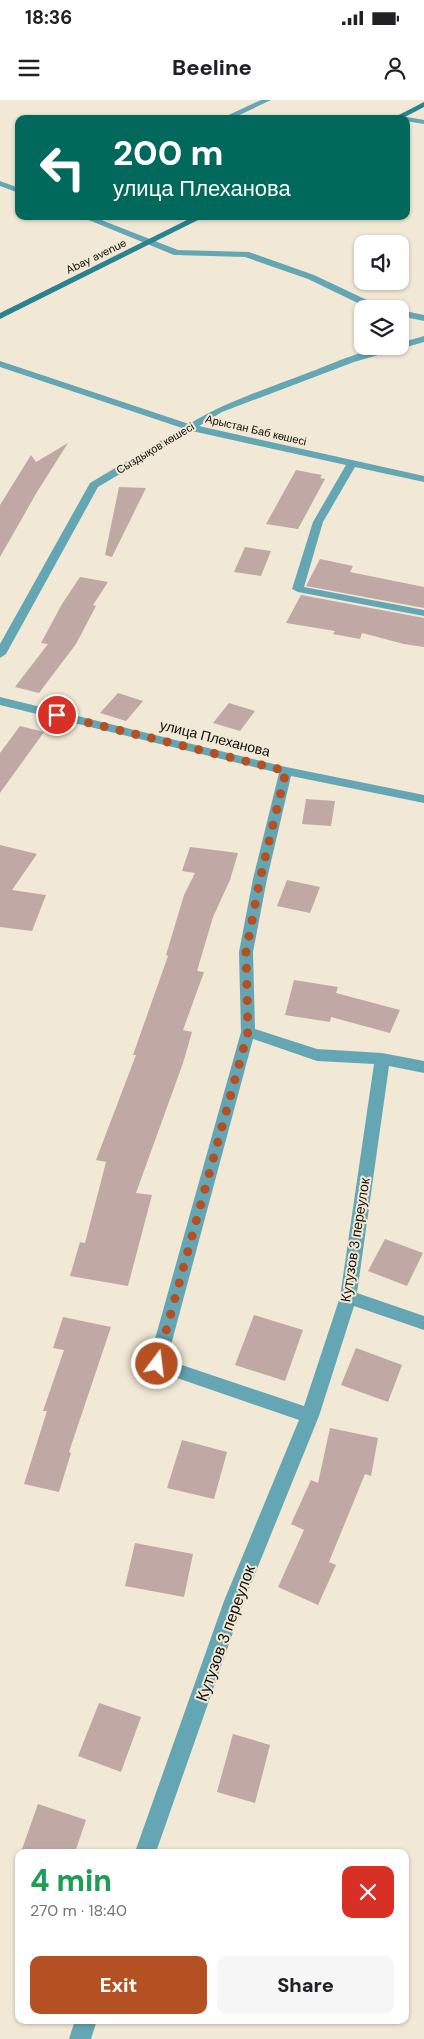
<!DOCTYPE html>
<meta charset="utf-8">
<style>
:root{--surface:#fff;--page:#f6f6f6;--text:#202124;--muted:#757577;--accent:#b55023}
body{margin:0;font-family:"DM Sans",sans-serif;background:var(--page);color:var(--text);height:100vh;display:flex;flex-direction:column;font-size:19px;white-space:nowrap}
*{box-sizing:border-box;margin:0}
p{font-size:16px;color:var(--muted)}
.icon{flex:none;width:28px;height:28px;fill:none;stroke:currentColor;stroke-width:2;stroke-linecap:round;stroke-linejoin:round}
.map{position:relative;flex:1;overflow:hidden}
.drawer{position:absolute;left:15px;top:1749px;width:394px;height:175px;display:flex;flex-direction:column;background:var(--surface);border-radius:10px;box-shadow:0 1px 4px #0004}
.drawer>*{flex:none}
.top-card{position:absolute;left:15px;top:15px;width:395px;height:105px;border-radius:10px;box-shadow:0 1px 4px #0004;background:#00695c;color:#fff;overflow:hidden}
.buttons{position:absolute;left:354px;top:135px;display:grid;gap:10px}
.buttons a{display:grid;place-items:center;width:55px;height:55px;border-radius:10px;background:var(--surface);box-shadow:0 1px 4px #0004;font-size:25px}
.pin{position:absolute;display:grid;place-items:center;width:42px;height:42px;color:#fff;margin:-21px;border:2px solid #fff;border-radius:50%;box-shadow:0 1px 5px #0007}
.me{position:absolute;width:55px;margin:-28px;rotate:15deg;stroke-linejoin:round;filter:drop-shadow(0 0 4px #0008)}
.turn{display:flex;align-items:center;gap:18px;height:105px;padding:0 15px;font-size:22px}
.turn .icon{width:65px;height:65px;stroke-width:2.5}
.turn b{display:block;font-size:35px;line-height:42px}
.round{display:grid;place-items:center;flex:none;width:52px;height:52px;border-radius:10px;background:var(--page)}
.overview{display:flex;align-items:center;justify-content:space-between;height:85px;padding:0 15px}
h1{font-size:30px;font-weight:800;line-height:38px;color:#1e9e55}
.primary-button{display:flex;gap:10px;margin-top:auto;padding:10px 15px}
.primary-button a{flex:1;height:58px;border-radius:10px;background:var(--accent);color:#fff;font-size:20px;font-weight:800;line-height:58px;text-align:center}
.primary-button a+a{background:var(--page);color:var(--text)}
.status{display:flex;justify-content:space-between;align-items:center;height:35px;padding:0 25px;background:var(--surface);direction:ltr}
.status svg{height:14px;fill:currentColor}
header{display:flex;justify-content:space-between;align-items:center;height:65px;padding:0 15px;background:var(--surface);font-size:22px;font-weight:800}
.map>svg:first-child{display:block}
.building{fill:#c0a8a5}
.lines{fill:none;stroke-linecap:round;stroke-linejoin:round}
.street{fill:#65a6b4;fill-rule:evenodd}
.secondary{fill:#2b8291;fill-rule:evenodd}
.route{stroke:#b55023;stroke-width:9;stroke-dasharray:0 16.2}
.labels{text-anchor:middle;stroke-width:4;stroke-linejoin:round;paint-order:stroke}
.far-street-label{font-size:11px;fill:#0e0b05;stroke:#f1e9d5}
.street-label{font-size:14px;fill:#0e0b05;stroke:#f1e9d5}
.near-street-label{font-size:16px;fill:#0e0b05;stroke:#f1e9d5}
</style>
<div class="status"><b>18:36</b><svg viewBox="0 0 49 12"><path d="M0 12V9h3v3zM5 12V6h3v6zM10 12V3h3v9zM15 12V0h3v12zM26 1h20v11H26zM47 4h2v5h-2z"/></svg></div>
<header><svg class="icon" aria-label="menu" viewBox="0 0 24 24"><path d="M4 6h16M4 12h16M4 18h16"/></svg>Beeline<svg class="icon" aria-label="person" viewBox="0 0 24 24"><circle cx="12" cy="8" r="4"/><path d="M4 21q1-7 8-7t8 7"/></svg></header>
<div class="map">
<svg width="424" height="1939" viewBox="0 0 424 1939">
<rect width="100%" height="100%" fill="#f1e9d5"/>
<g class="building">
<polygon points="68,343 37,392 0,457 0,405 31,355 36,362"/>
<polygon points="296,370 322,375 320,378 325,379 298,429 266,424"/>
<polygon points="119,387 146,388 112,457 105,455"/>
<polygon points="245,447 271,451 261,476 234,472"/>
<polygon points="320,459 353,466 350,472 424,487 424,508 306,486"/>
<polygon points="80,477 108,482 93,505 96,506 76,544 39,593 15,587 48,544 41,543 62,504"/>
<polygon points="301,495 424,518 424,547 404,544 362,533 360,539 333,534 335,531 286,523"/>
<polygon points="118,593 143,601 126,621 100,613"/>
<polygon points="229,603 255,611 240,631 213,623"/>
<polygon points="20,626 44,632 0,693 0,653"/>
<polygon points="306,699 335,701 331,726 302,724"/>
<polygon points="0,745 37,754 12,790 46,795 32,831 0,827"/>
<polygon points="190,747 238,753 230,780 213,817 197,871 204,872 183,930 192,932 183,963 136,1093 152,1095 128,1186 70,1176 80,1142 85,1143 106,1062 96,1060 136,955 133,955 168,856 166,855 184,795 195,773 182,771"/>
<polygon points="287,780 320,787 310,813 277,806"/>
<polygon points="294,880 338,887 336,893 400,910 390,933 331,917 330,922 285,915"/>
<polygon points="385,1139 423,1153 407,1186 368,1171"/>
<polygon points="254,1215 303,1230 285,1281 235,1265"/>
<polygon points="63,1217 111,1227 69,1352 71,1353 59,1392 24,1384 47,1311 43,1311 64,1250 53,1248"/>
<polygon points="356,1248 402,1265 388,1302 341,1285"/>
<polygon points="330,1328 378,1338 371,1376 365,1374 329,1462 336,1465 318,1505 278,1487 304,1430 291,1424 311,1380 318,1383"/>
<polygon points="182,1340 227,1352 214,1399 167,1388"/>
<polygon points="135,1443 193,1454 184,1497 125,1486"/>
<polygon points="99,1603 141,1617 121,1672 78,1656"/>
<polygon points="233,1634 270,1645 255,1703 217,1692"/>
<polygon points="38,1704 86,1720 75,1752 21,1752"/>
</g>
<g class="lines">
<g class="street">
<polygon points="261,0 271,0 231,19 220,19"/>
<polygon points="396,15 424,20 424,24 406,21 406,19 396,19"/>
<polygon points="0,81 19,88 19,93 0,86"/>
<polygon points="79,116 91,116 178,150 249,152 314,175 386,209 368,208 308,179 245,157 174,155"/>
<polygon points="400,210 424,215 424,221 400,216"/>
<path d="M424,236V242L354,262L222,312L199,326L424,376V382L355,367L323,422L304,487L424,510V516L298,492L292,489L313,422L346,365L192,331L98,387L6,554L0,558V544L90,383L182,328L0,267V261L189,324C226,302 265,289 305,274C335,263 368,246 400,246V243Z"/>
<path d="M0,597L286,667L424,695V703L291,676L267,779L253,852L255,929L317,949L382,953L424,961V973L389,966L357,1193L424,1216V1230L354,1206L319,1316L244,1501L156,1752H135L224,1501L299,1320L151,1269L148,1264L241,932L239,852L253,779L279,673L0,605ZM253,939L317,961L374,964L340,1197L304,1306L167,1260Z"/>
<polygon points="75,1920 97,1920 91,1939 69,1939"/>
</g>
<g class="secondary">
<polygon points="424,2 424,7 401,19 391,19"/>
<polygon points="195,116 206,116 0,219 0,213"/>
</g>
</g>
<g class="lines">
<polyline class="route" points="57,615 286,671 260,779 246,852 248,932 157,1264"/>
</g>
<g class="labels">
<g class="far-street-label">
<text transform="translate(96 156) rotate(-26)" y="4">Abay avenue</text>
<text transform="translate(256 330) rotate(13)" y="4">Арыстан Баб көшесі</text>
<text transform="translate(155 348) rotate(-31)" y="4">Сыздықов көшесі</text>
</g>
<g class="street-label">
<text transform="translate(215 638) rotate(14)" y="5">улица Плеханова</text>
<text transform="translate(355 1140) rotate(-81)" y="5">Кутузов 3 переулок</text>
</g>
<g class="near-street-label">
<text transform="translate(225 1533) rotate(-70)" y="6">Кутузов 3 переулок</text>
</g>
</g>
</svg>
<div class="buttons">
<a><svg class="icon" aria-label="sound" viewBox="0 0 24 24"><path d="M4 9h4l5-4v14l-5-4H4zM17 9q2 3 0 6"/></svg></a>
<a><svg class="icon" aria-label="layers" viewBox="0 0 24 24"><path d="M12 4l9 5-9 5-9-5zM3 14l9 5 9-5"/></svg></a>
</div>
<div class="pin" style="left:57px;top:615px;background:#d93025"><svg class="icon" aria-label="arrive" viewBox="0 0 24 24"><path d="M6 21V4h12l-3 4 3 4H6"/></svg></div>
<svg class="me" style="left:157px;top:1264px" viewBox="-20 -20 40 40"><circle r="17" fill="#b55023" stroke="#fff" stroke-width="3"/><path d="M0-11L8 9 0 5-8 9z" fill="#fff"/></svg>
<div class="top-card">
<div class="turn"><svg class="icon" aria-label="left" viewBox="0 0 24 24"><path d="M17 20v-9H6M10 6l-5 5 5 5"/></svg><div><b>200 m</b>улица Плеханова</div></div>
</div>
<section class="drawer">
<div class="overview"><div><h1>4 min</h1><p>270 m · 18:40</p></div><a class="round" style="background:#d93025;color:#fff"><svg class="icon" aria-label="close" viewBox="0 0 24 24"><path d="M6 6l12 12M18 6L6 18"/></svg></a></div>
<div class="primary-button"><a>Exit</a><a>Share</a></div>
</section>
</div>
